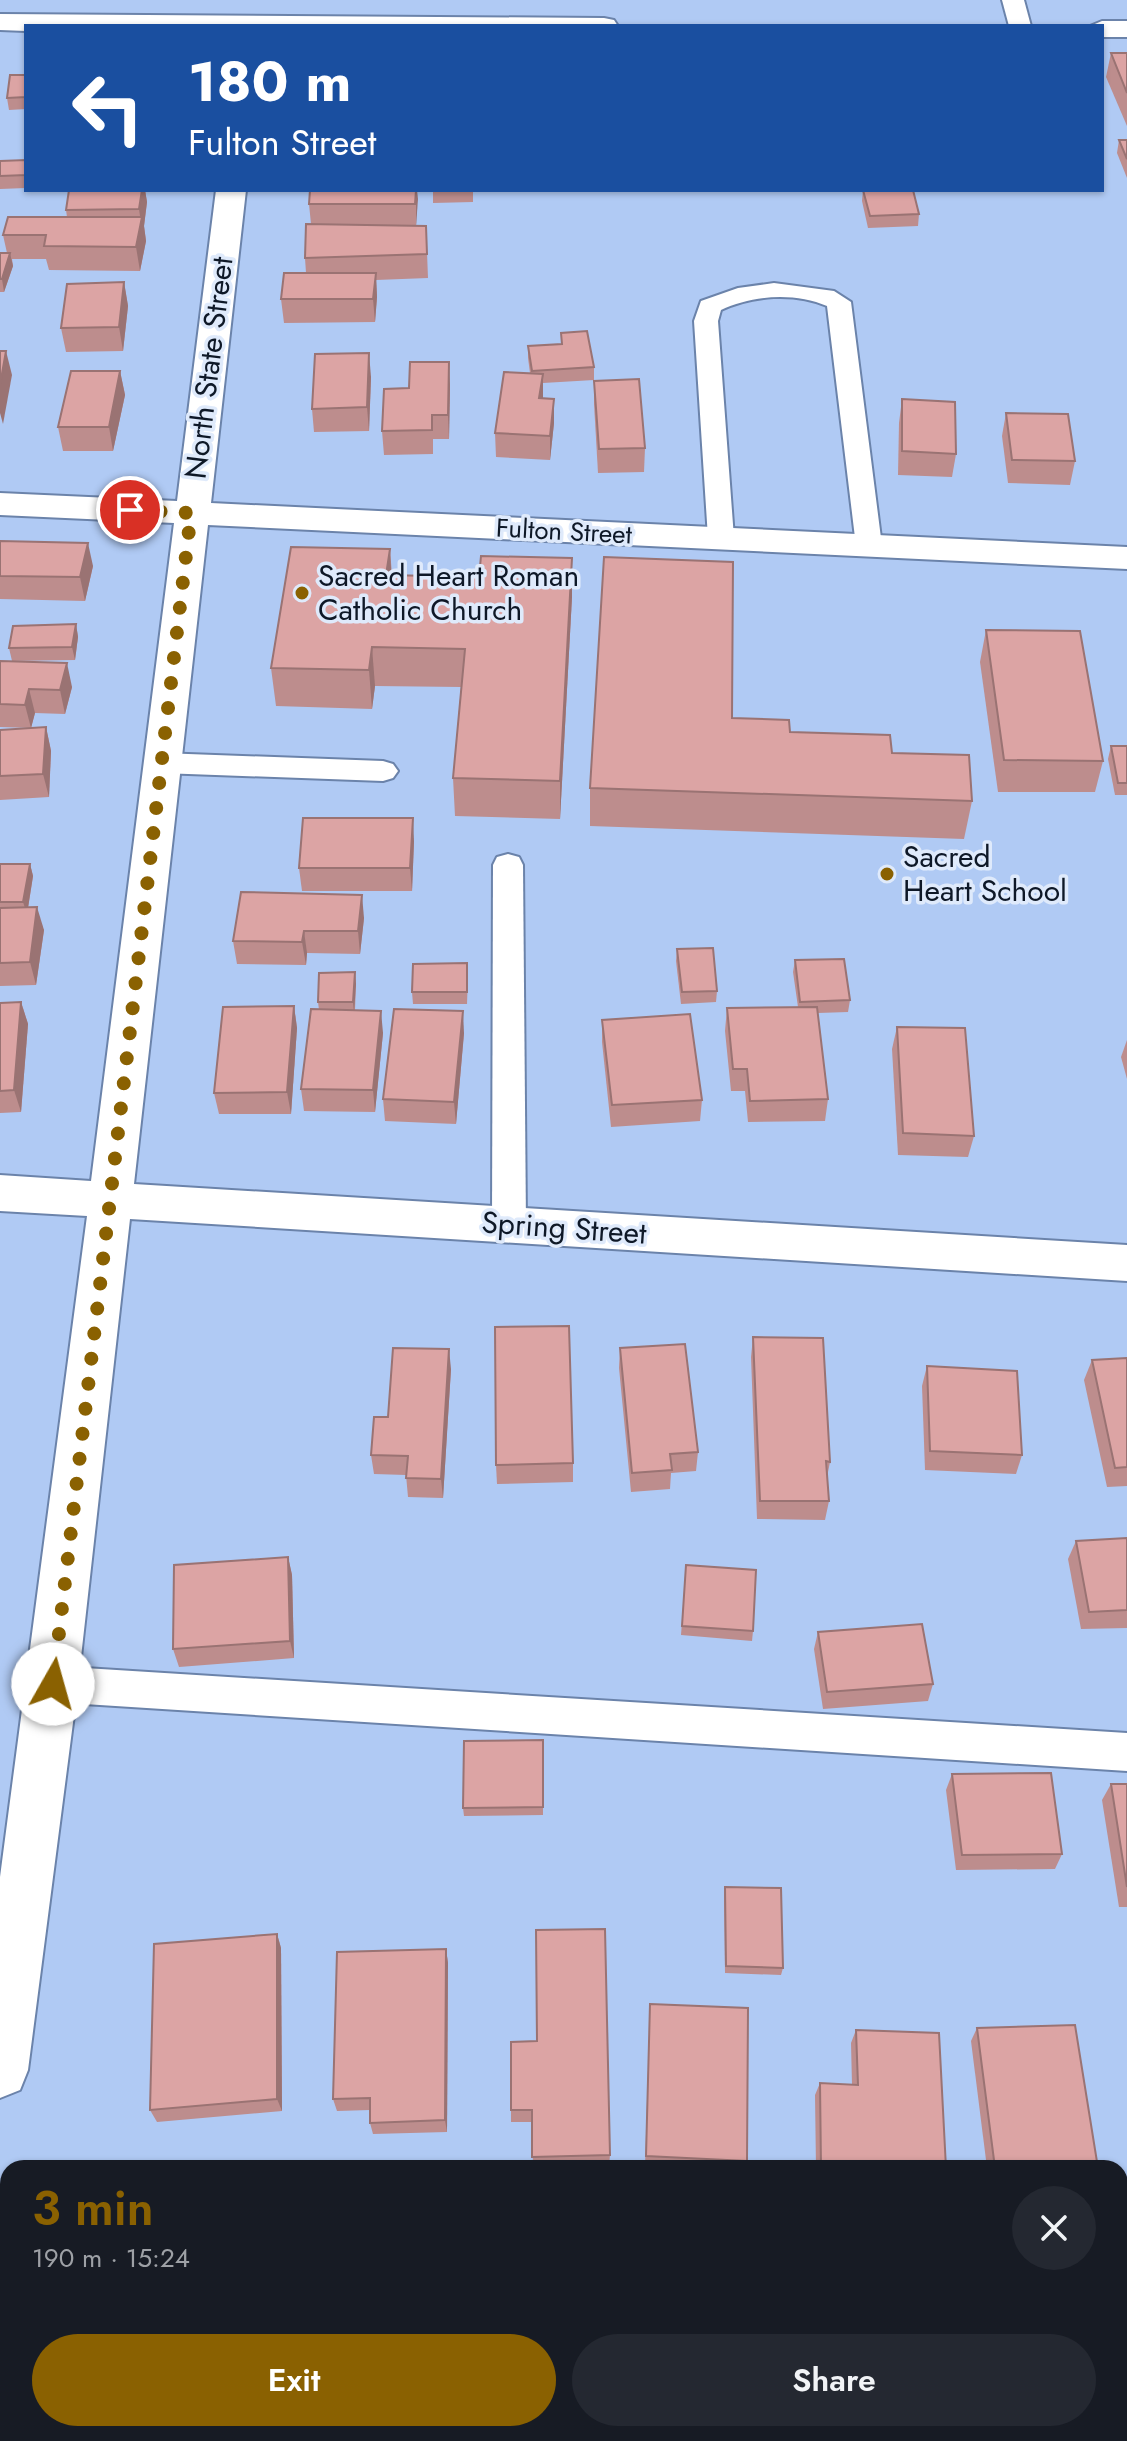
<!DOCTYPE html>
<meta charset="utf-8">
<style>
:root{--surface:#171b24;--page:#242831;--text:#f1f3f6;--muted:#9ea1a6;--accent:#8a6101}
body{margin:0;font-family:Jost,sans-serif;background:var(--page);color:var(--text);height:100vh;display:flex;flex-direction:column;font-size:30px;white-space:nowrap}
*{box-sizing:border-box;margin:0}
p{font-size:26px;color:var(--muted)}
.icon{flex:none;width:44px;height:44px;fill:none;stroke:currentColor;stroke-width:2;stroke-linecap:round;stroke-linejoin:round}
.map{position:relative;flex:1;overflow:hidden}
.side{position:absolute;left:0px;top:2160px;width:1128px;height:282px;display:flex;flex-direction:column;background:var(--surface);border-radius:24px 24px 0 0;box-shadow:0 2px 6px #0004}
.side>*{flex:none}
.top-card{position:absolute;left:24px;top:24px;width:1080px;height:168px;border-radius:0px;box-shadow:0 2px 6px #0004;background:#1a4fa0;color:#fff;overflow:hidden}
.pin{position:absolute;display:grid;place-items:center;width:68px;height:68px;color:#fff;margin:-34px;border:4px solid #fff;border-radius:50%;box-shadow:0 2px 8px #0007}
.me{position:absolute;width:88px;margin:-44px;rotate:7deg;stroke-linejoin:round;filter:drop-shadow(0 0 6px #0008)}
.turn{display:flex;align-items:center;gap:28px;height:168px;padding:0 32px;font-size:36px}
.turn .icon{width:104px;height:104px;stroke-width:2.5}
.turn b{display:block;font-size:56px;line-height:68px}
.round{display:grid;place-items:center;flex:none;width:84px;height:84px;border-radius:42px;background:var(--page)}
.summary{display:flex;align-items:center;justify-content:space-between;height:136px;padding:0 32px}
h1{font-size:48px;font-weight:600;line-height:60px;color:var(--accent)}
.action{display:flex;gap:16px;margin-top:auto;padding:16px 32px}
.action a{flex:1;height:92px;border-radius:48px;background:var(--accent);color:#fff;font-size:32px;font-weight:600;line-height:92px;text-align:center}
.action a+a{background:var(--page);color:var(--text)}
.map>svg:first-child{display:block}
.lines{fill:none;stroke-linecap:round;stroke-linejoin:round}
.lane-casing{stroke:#6b83aa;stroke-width:4}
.street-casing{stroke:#6b83aa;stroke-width:4}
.primary-casing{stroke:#6b83aa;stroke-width:4}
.lane{fill:#fff;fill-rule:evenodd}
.street{fill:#fff;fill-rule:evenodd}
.primary{fill:#fff;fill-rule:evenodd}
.wall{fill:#bd8d8d}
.shaded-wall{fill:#9a7373}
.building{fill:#dca4a4;stroke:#9a7373;stroke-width:2}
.route{stroke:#8a6101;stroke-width:14;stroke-dasharray:0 25.2}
.poi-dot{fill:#8a6101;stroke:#dfeafb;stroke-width:3}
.labels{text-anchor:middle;stroke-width:7;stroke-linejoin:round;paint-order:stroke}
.far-street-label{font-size:26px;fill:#0e1827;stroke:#dfeafb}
.street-label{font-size:30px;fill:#0e1827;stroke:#dfeafb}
.poi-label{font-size:30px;fill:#0e1827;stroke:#dfeafb;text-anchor:start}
</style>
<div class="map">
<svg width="1127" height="2441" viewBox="0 0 1127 2441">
<rect width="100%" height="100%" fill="#b0caf4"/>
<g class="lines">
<defs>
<g id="lane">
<polygon points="1002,0 1024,0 1031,26 1009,26"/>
<path d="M774,283L834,291L851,302L882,546L879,552H859L856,546L827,306C795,292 752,295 721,310L718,321L734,538L730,544H712L708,538L694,321L701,301L738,288Z"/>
<polygon points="161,753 383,761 393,764 398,771 393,778 383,781 161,773 151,770 146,763 151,756"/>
<polygon points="508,854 519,857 523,865 526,1225 521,1235 509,1239 497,1235 492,1225 493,865 497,857"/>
<polygon points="53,1666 1127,1733 1127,1771 53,1702 39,1697 34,1684 39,1671"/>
</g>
<g id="street">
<polygon points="0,14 604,18 614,20 618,26 26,26 26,31 0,30"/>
<polygon points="1102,21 1127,21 1127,37 1102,37 1102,26 1090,26"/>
<polygon points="216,190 246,190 211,503 1127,547 1127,569 208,525 134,1184 1127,1245 1127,1281 130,1219 78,1684 28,2070 20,2090 0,2098 0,1877 87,1216 0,1211 0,1175 91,1181 174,523 0,515 0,493 177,501"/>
</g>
<g id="primary">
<polygon points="0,2280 8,2281 8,2339 0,2338"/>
<polygon points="1120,2372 1127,2373 1127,2433 1120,2432"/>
</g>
</defs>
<use href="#lane" class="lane-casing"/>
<use href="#street" class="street-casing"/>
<use href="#primary" class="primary-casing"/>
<use href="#lane" class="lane"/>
<use href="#street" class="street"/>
<use href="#primary" class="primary"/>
</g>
<g class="wall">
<polygon points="1111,53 1127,53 1127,126 1106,77"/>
<polygon points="26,75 26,109 9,110 7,98"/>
<polygon points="1119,140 1127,140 1127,178 1117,153"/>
<polygon points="26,160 26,188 0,189 0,161"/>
<polygon points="69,190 145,190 147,202 144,226 146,241 140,271 49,270 46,259 12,259 13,266 4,292 0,292 0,253 7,253 3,235 67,217 66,210"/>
<polygon points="310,190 417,190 416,226 426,226 428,278 376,280 377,297 375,322 284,323 281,299 306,273 305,258 311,224 309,204"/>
<polygon points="433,190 473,190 473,202 433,203"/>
<polygon points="863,190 919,214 918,226 868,228 862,201"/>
<polygon points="124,282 128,306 123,351 66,352 61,328"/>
<polygon points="561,333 594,367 594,380 543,383 543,398 554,399 554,423 550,460 496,457 495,433 530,373 528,358 528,346 561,344"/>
<polygon points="120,371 125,395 113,451 63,451 58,427"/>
<polygon points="371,377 369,431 314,432 312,409"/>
<polygon points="594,381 645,448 644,472 598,473 594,404"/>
<polygon points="450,385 449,439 433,439 433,454 384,455 382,431 409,388"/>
<polygon points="902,399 956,454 952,477 898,475 899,423"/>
<polygon points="1006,413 1075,461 1070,485 1008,483 1002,436"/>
<polygon points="0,541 93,566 85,601 0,599"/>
<polygon points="390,549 392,575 572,597 560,819 455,816 453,778 461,687 375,686 372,709 276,706 271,668"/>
<polygon points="76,624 78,637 75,660 12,661 9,648"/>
<polygon points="986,630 1103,761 1095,792 998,792 980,662"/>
<polygon points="0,661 72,687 65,714 35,713 31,728 0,727"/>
<polygon points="46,727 51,751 49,797 0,800 0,730"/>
<polygon points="790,732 892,753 972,801 964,839 590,826 590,788"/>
<polygon points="1111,746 1127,746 1127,795 1115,795 1108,759"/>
<polygon points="414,841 412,891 302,891 299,868"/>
<polygon points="0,864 30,864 33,876 28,908 44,930 36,985 0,986"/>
<polygon points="364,918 360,954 307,953 306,965 237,964 233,941"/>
<polygon points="677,949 717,991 716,1002 681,1004 676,961"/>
<polygon points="795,960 850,1000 848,1012 818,1013 828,1099 825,1121 748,1122 745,1091 731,1091 725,1031 727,1008 798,1007 793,972"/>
<polygon points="355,972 356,984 355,1010 383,1033 375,1112 304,1111 301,1089 319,1010 318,1002"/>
<polygon points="468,975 467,1004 413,1004 412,992"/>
<polygon points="21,1002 28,1024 21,1112 0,1113 0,1003"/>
<polygon points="294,1006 297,1028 291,1114 219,1114 214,1093"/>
<polygon points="602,1020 702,1100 700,1121 611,1127 602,1042"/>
<polygon points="897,1027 974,1136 968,1157 898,1155 892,1049"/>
<polygon points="464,1033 456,1124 385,1121 383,1099"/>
<polygon points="1127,1040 1127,1079 1121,1057"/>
<polygon points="753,1337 830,1462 827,1477 829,1501 825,1520 757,1519 751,1357"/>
<polygon points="620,1348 698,1452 696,1471 671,1473 670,1489 631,1492 619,1368"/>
<polygon points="1127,1358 1127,1486 1107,1487 1084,1380 1092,1360"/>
<polygon points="927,1366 1022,1455 1016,1474 925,1470 922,1386"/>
<polygon points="451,1369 443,1498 408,1497 406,1475 374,1474 371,1455 388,1417"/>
<polygon points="573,1463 573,1482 497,1484 496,1465"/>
<polygon points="1127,1538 1127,1628 1081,1629 1068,1559 1076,1541"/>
<polygon points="288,1557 292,1575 294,1658 179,1667 173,1649"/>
<polygon points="686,1565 753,1631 752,1641 681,1635"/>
<polygon points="818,1632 933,1684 928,1701 823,1709 814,1649"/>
<polygon points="543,1740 543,1815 464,1816 463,1808"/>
<polygon points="952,1774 1062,1854 1055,1869 956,1870 946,1790"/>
<polygon points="1111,1784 1127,1784 1127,1907 1119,1907 1102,1800"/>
<polygon points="725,1887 783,1968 781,1975 725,1973 724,1894"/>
<polygon points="277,1934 281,1948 282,2111 157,2122 150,2110"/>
<polygon points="446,1949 448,1963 447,2132 373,2134 370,2123 370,2110 337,2111 333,2099"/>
<polygon points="650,2004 747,2161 745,2168 645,2167"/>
<polygon points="977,2028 1098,2168 987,2168 971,2041"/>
<polygon points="856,2030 946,2168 816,2168 815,2095 820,2083 852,2085 851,2043"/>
<polygon points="511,2042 610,2155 609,2166 533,2168 532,2122 511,2122"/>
</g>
<g class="shaded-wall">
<polygon points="142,190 145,190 147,202 144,226 146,241 140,271 136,247 141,223 139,209"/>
<polygon points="416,190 417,190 418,199 416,227"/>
<polygon points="10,253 13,266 4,292 2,279"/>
<polygon points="376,273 377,297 375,322 373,299"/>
<polygon points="124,282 128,306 123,351 119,327"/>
<polygon points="6,351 12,375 3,424 0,413 0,385"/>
<polygon points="369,353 371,377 369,431 367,407"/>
<polygon points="449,362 450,385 449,439 448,415"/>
<polygon points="120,371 125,395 113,451 109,427"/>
<polygon points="543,374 543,398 539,422 539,398"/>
<polygon points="554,399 554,423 550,460 550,436"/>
<polygon points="88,543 93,566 85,601 80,577"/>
<polygon points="390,549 392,588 386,575"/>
<polygon points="572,558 572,597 560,819 560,781"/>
<polygon points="76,624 78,637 75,660 72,647"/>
<polygon points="372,647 375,686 372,709 369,670"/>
<polygon points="67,663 72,687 65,714 60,690"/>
<polygon points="29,689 35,713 31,728 25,705"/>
<polygon points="46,727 51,751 49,797 43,774"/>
<polygon points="413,818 414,841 412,891 410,868"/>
<polygon points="30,864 33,876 27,914 23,902"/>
<polygon points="362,895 364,918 360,954 358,931"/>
<polygon points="37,907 44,930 36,985 30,962"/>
<polygon points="304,931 307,953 306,965 302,942"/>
<polygon points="355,972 356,984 354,1013 353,1002"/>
<polygon points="21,1002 28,1024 21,1112 14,1090"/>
<polygon points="294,1006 297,1028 291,1114 287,1092"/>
<polygon points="381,1011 383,1033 375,1112 373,1090"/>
<polygon points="463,1011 464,1033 456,1124 454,1102"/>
<polygon points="449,1349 451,1369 443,1498 441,1479"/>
<polygon points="288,1557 292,1575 294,1658 290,1641"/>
<polygon points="277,1934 281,1948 282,2111 277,2099"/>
<polygon points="446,1949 448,1963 447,2132 445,2120"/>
</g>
<g class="building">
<polygon points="1111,53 1127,53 1127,93"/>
<polygon points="10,75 26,75 26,97 7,98"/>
<polygon points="1119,140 1127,140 1127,159"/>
<polygon points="26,160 26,175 0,176 0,161"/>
<polygon points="69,190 142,190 139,209 66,210"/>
<polygon points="310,190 416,190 415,204 309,204"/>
<polygon points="863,190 913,190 919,214 870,216"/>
<polygon points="8,217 142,217 136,247 44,246 46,235 3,235"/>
<polygon points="306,224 426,226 427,254 305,258"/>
<polygon points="0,253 10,253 2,279 0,279"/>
<polygon points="284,273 376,273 373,299 281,299"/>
<polygon points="124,282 119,327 61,328 67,284"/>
<polygon points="587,331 594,367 532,371 528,346 562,344 561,333"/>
<polygon points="0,351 6,351 0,385"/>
<polygon points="369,353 367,407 312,409 315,354"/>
<polygon points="410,362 449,362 448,415 432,415 432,430 382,431 384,389 409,388"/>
<polygon points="71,371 120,371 109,427 58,427"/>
<polygon points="504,372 543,374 539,398 554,399 550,436 495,433"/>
<polygon points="639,379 645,448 599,449 594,381"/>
<polygon points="902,399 955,402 956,454 902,451"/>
<polygon points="1006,413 1068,414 1075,461 1012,460"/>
<polygon points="0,541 88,543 80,577 0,576"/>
<polygon points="291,547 390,549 386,575 479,577 481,556 572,558 560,781 453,778 465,649 372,647 369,670 271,668"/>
<polygon points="604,557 733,562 732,718 789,720 790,732 890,735 892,753 969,755 972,801 590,788"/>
<polygon points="76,624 72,647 9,648 13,626"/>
<polygon points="986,630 1080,631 1103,761 1004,760"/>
<polygon points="0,661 67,663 60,690 29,689 25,705 0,704"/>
<polygon points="46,727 43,774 0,776 0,730"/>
<polygon points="1111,746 1127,746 1127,783 1118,783"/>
<polygon points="303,818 413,818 410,868 299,868"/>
<polygon points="0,864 30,864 23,902 0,902"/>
<polygon points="241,892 362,895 358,931 304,931 302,942 233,941"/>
<polygon points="37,907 30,962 0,963 0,908"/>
<polygon points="713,948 717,991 682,992 677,949"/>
<polygon points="844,959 850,1000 800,1002 795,960"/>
<polygon points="467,963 467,992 412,992 413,964"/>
<polygon points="355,972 353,1002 318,1002 319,973"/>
<polygon points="21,1002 14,1090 0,1091 0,1003"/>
<polygon points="294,1006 287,1092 214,1093 223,1007"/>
<polygon points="817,1007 828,1099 750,1101 747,1069 733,1069 727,1008"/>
<polygon points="311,1009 381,1011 373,1090 301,1089"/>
<polygon points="394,1009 463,1011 454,1102 383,1099"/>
<polygon points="690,1014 702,1100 612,1105 602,1020"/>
<polygon points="897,1027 965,1028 974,1136 903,1133"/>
<polygon points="569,1326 573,1463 496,1465 495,1327"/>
<polygon points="753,1337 823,1338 830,1462 826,1461 829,1501 760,1501"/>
<polygon points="685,1344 698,1452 670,1454 672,1470 632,1473 620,1348"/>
<polygon points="393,1348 449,1349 441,1479 406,1478 408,1456 371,1455 374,1417 388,1417"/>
<polygon points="1127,1358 1127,1467 1115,1468 1092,1360"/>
<polygon points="927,1366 1017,1371 1022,1455 930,1451"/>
<polygon points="1127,1538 1127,1610 1089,1612 1076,1541"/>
<polygon points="288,1557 290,1641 173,1649 174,1565"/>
<polygon points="686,1565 756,1570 753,1631 682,1626"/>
<polygon points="922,1624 933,1684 827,1692 818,1632"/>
<polygon points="543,1740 543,1807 463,1808 464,1741"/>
<polygon points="1051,1773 1062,1854 962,1855 952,1774"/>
<polygon points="1111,1784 1127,1784 1127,1887"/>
<polygon points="725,1887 781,1888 783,1968 726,1966"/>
<polygon points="605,1929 610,2155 532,2157 532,2110 511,2110 511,2042 537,2041 536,1930"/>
<polygon points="277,1934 277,2099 150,2110 154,1944"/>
<polygon points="446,1949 445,2120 370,2123 370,2098 333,2099 337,1952"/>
<polygon points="650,2004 748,2008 747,2161 646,2156"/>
<polygon points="1075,2025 1098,2168 995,2168 977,2028"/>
<polygon points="856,2030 939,2033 946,2168 821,2168 820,2083 858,2085"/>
</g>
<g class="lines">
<polyline class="route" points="53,1684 191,513 130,510"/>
</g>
<g class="poi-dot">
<circle cx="302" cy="593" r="8"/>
<circle cx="887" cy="874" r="8"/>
</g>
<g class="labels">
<g class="far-street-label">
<text transform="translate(564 531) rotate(3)" y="9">Fulton Street</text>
</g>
<g class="street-label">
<text transform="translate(209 368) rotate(-83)" y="10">North State Street</text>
<text transform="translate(564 1228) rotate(4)" y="10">Spring Street</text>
</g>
<g class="poi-label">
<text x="318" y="586">Sacred Heart Roman<tspan x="318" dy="34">Catholic Church</tspan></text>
<text x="903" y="867">Sacred<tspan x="903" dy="34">Heart School</tspan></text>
</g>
</g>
</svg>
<div class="pin" style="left:130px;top:510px;background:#d93025"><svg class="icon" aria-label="arrive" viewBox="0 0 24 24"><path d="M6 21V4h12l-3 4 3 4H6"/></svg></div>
<svg class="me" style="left:53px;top:1684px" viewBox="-20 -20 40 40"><circle r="19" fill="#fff"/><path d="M0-13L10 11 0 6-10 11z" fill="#8a6101"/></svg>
<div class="top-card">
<div class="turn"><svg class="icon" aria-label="left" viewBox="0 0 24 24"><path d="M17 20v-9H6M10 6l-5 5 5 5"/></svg><div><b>180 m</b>Fulton Street</div></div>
</div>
<section class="side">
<div class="summary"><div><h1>3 min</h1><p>190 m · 15:24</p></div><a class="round"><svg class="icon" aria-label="close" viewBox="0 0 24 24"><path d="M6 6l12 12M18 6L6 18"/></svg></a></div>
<div class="action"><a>Exit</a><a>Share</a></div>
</section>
</div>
